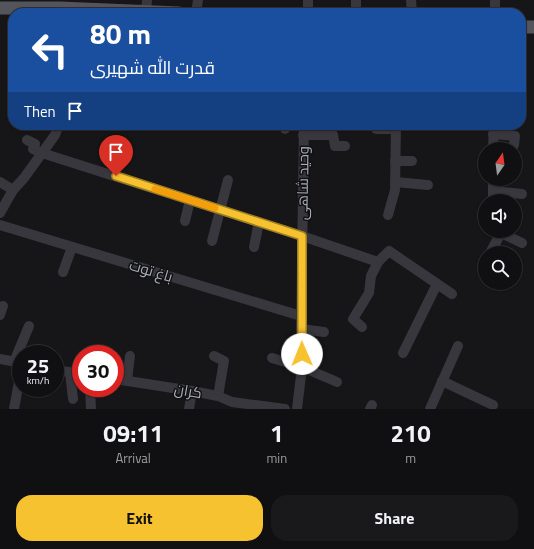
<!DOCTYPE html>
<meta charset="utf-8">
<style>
:root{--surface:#101012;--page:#19191b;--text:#f1f3f6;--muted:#9c9d9f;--line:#303032;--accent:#f6c230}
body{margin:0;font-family:"Titillium Web",Cairo,sans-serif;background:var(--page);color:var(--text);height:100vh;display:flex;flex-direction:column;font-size:15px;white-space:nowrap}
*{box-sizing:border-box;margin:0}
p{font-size:13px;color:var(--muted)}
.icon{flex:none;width:22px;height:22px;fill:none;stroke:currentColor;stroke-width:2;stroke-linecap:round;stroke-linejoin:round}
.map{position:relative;height:409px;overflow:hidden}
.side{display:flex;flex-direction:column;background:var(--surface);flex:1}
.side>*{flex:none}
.banner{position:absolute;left:8px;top:8px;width:518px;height:122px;border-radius:16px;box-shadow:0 1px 3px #0004,0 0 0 1px var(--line);background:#1a4fa0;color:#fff;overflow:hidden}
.needle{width:26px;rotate:14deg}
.buttons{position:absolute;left:478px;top:142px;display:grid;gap:8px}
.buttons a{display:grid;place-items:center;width:44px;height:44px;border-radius:50%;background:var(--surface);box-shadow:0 1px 3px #0004,0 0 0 1px var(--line);font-size:20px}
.speed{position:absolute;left:12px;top:345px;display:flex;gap:8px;font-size:20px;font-weight:700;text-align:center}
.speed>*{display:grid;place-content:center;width:52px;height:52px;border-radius:50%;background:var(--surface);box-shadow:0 1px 3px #0004,0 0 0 1px var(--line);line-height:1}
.speed small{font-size:10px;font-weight:400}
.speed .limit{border:6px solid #d22;background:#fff;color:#111}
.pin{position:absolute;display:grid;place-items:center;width:34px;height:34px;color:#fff;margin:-41px -17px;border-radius:50% 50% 50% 0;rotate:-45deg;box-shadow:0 0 4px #0007}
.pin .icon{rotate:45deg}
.me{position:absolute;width:44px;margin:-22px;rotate:359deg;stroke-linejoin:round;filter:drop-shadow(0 0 3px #0008)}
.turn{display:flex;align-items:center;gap:14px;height:84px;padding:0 16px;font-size:18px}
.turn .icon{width:52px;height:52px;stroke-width:2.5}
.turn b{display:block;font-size:28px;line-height:34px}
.then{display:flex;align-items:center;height:38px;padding:0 16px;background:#0003;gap:8px;font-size:15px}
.eta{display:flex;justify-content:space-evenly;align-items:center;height:68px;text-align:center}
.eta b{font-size:24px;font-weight:700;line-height:28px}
.cta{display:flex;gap:8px;margin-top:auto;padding:8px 16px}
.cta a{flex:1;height:46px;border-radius:16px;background:var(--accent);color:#111;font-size:16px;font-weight:700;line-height:46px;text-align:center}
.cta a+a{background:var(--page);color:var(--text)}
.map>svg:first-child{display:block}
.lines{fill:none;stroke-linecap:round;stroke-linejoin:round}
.minor{stroke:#37373d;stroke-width:10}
.major{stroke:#53545c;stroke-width:13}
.route-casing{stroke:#a07e1f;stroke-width:10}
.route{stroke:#f6c230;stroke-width:7}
.slow{stroke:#f59e0b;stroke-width:7}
.labels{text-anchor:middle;stroke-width:3;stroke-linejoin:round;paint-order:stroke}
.street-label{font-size:15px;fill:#a8acb8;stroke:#111113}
</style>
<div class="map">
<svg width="534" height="409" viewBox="0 0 534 409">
<rect width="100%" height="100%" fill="#161618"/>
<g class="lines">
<g class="minor">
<polyline points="356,0 356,13"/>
<polyline points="411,0 412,13"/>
<polyline points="146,12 147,0"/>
<polyline points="196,13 198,0"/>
<polyline points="308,13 308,0"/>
<polyline points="495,13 495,0"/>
<polyline points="285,129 285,125"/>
<polyline points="376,129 396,129"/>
<polyline points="493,134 515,136 514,145"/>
<polyline points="303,135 333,135 335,146 345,146"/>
<polyline points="27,140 35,144 33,149 42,153 302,236 378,262 389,251 452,294"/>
<polyline points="493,149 494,125"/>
<polyline points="395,161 412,161"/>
<polyline points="0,182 13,190"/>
<polyline points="395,182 428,185"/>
<polyline points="493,191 522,194"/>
<polyline points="493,201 493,179"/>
<polyline points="0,213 13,190 24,178 55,135 59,125"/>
<polyline points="388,215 395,190 396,125"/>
<polyline points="185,221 190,200"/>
<polyline points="0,225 301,316"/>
<polyline points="497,231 522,243"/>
<polyline points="212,241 228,180"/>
<polyline points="254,247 259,222"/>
<polyline points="490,253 501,233"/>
<polyline points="63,272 72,247"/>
<polyline points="0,315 3,306"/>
<polyline points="362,327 353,319 369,293 371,276 378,262"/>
<polyline points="301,329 324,332"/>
<polyline points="403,353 437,284"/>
<polyline points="214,356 224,361 218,396"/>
<polyline points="272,358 302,367 337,382"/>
<polyline points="0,359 21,363"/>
<polyline points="14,362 29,326"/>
<polyline points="55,370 81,374"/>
<polyline points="70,373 73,399"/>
<polyline points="115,379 192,391 218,396 232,402 285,409"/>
<polyline points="127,380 130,356"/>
<polyline points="442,381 493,405"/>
<polyline points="90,388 91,409"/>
<polyline points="14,409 21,371"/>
<polyline points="189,409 192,391"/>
<polyline points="297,409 302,367 301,329 304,125"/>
<polyline points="370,409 372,405"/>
<polyline points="430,409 458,346"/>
</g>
<g class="major">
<polyline points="0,8 60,8 179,13"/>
<polyline points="521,27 534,27"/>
</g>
</g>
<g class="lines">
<defs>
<polyline id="route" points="116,176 302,236 302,354"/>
</defs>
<use href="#route" class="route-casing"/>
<use href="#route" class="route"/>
<polyline class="slow" points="155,189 215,208"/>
</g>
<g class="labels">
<g class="street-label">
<text transform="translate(303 183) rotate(-89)" y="5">وحید شاهی</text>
<text transform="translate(151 271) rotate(17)" y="5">باغ توت</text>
<text transform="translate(188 391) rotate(10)" y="5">کران</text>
</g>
</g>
</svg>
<div class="buttons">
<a><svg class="needle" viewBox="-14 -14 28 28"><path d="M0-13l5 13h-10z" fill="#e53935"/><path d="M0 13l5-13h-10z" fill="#9c9d9f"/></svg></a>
<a><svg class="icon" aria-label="sound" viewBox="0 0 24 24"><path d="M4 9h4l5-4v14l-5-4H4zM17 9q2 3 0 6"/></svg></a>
<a><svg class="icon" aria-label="search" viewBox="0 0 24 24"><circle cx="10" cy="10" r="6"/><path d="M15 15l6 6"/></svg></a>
</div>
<div class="speed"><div>25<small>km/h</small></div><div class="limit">30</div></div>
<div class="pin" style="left:116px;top:176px;background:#d93025"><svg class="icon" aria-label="arrive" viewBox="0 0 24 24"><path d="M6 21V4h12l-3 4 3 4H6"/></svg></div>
<svg class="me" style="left:302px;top:354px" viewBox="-20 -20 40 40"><circle r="19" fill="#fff"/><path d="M0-13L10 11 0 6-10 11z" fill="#f6c230"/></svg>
<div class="banner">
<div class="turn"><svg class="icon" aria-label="left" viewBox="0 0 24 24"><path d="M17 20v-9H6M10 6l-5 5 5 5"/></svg><div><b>80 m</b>قدرت الله شهیری</div></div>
<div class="then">Then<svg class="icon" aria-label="arrive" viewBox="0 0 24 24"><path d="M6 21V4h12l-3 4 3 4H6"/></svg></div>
</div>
</div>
<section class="side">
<div class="eta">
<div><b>09:11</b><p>Arrival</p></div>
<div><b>1</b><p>min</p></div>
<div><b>210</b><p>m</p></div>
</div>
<div class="cta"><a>Exit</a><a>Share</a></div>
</section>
